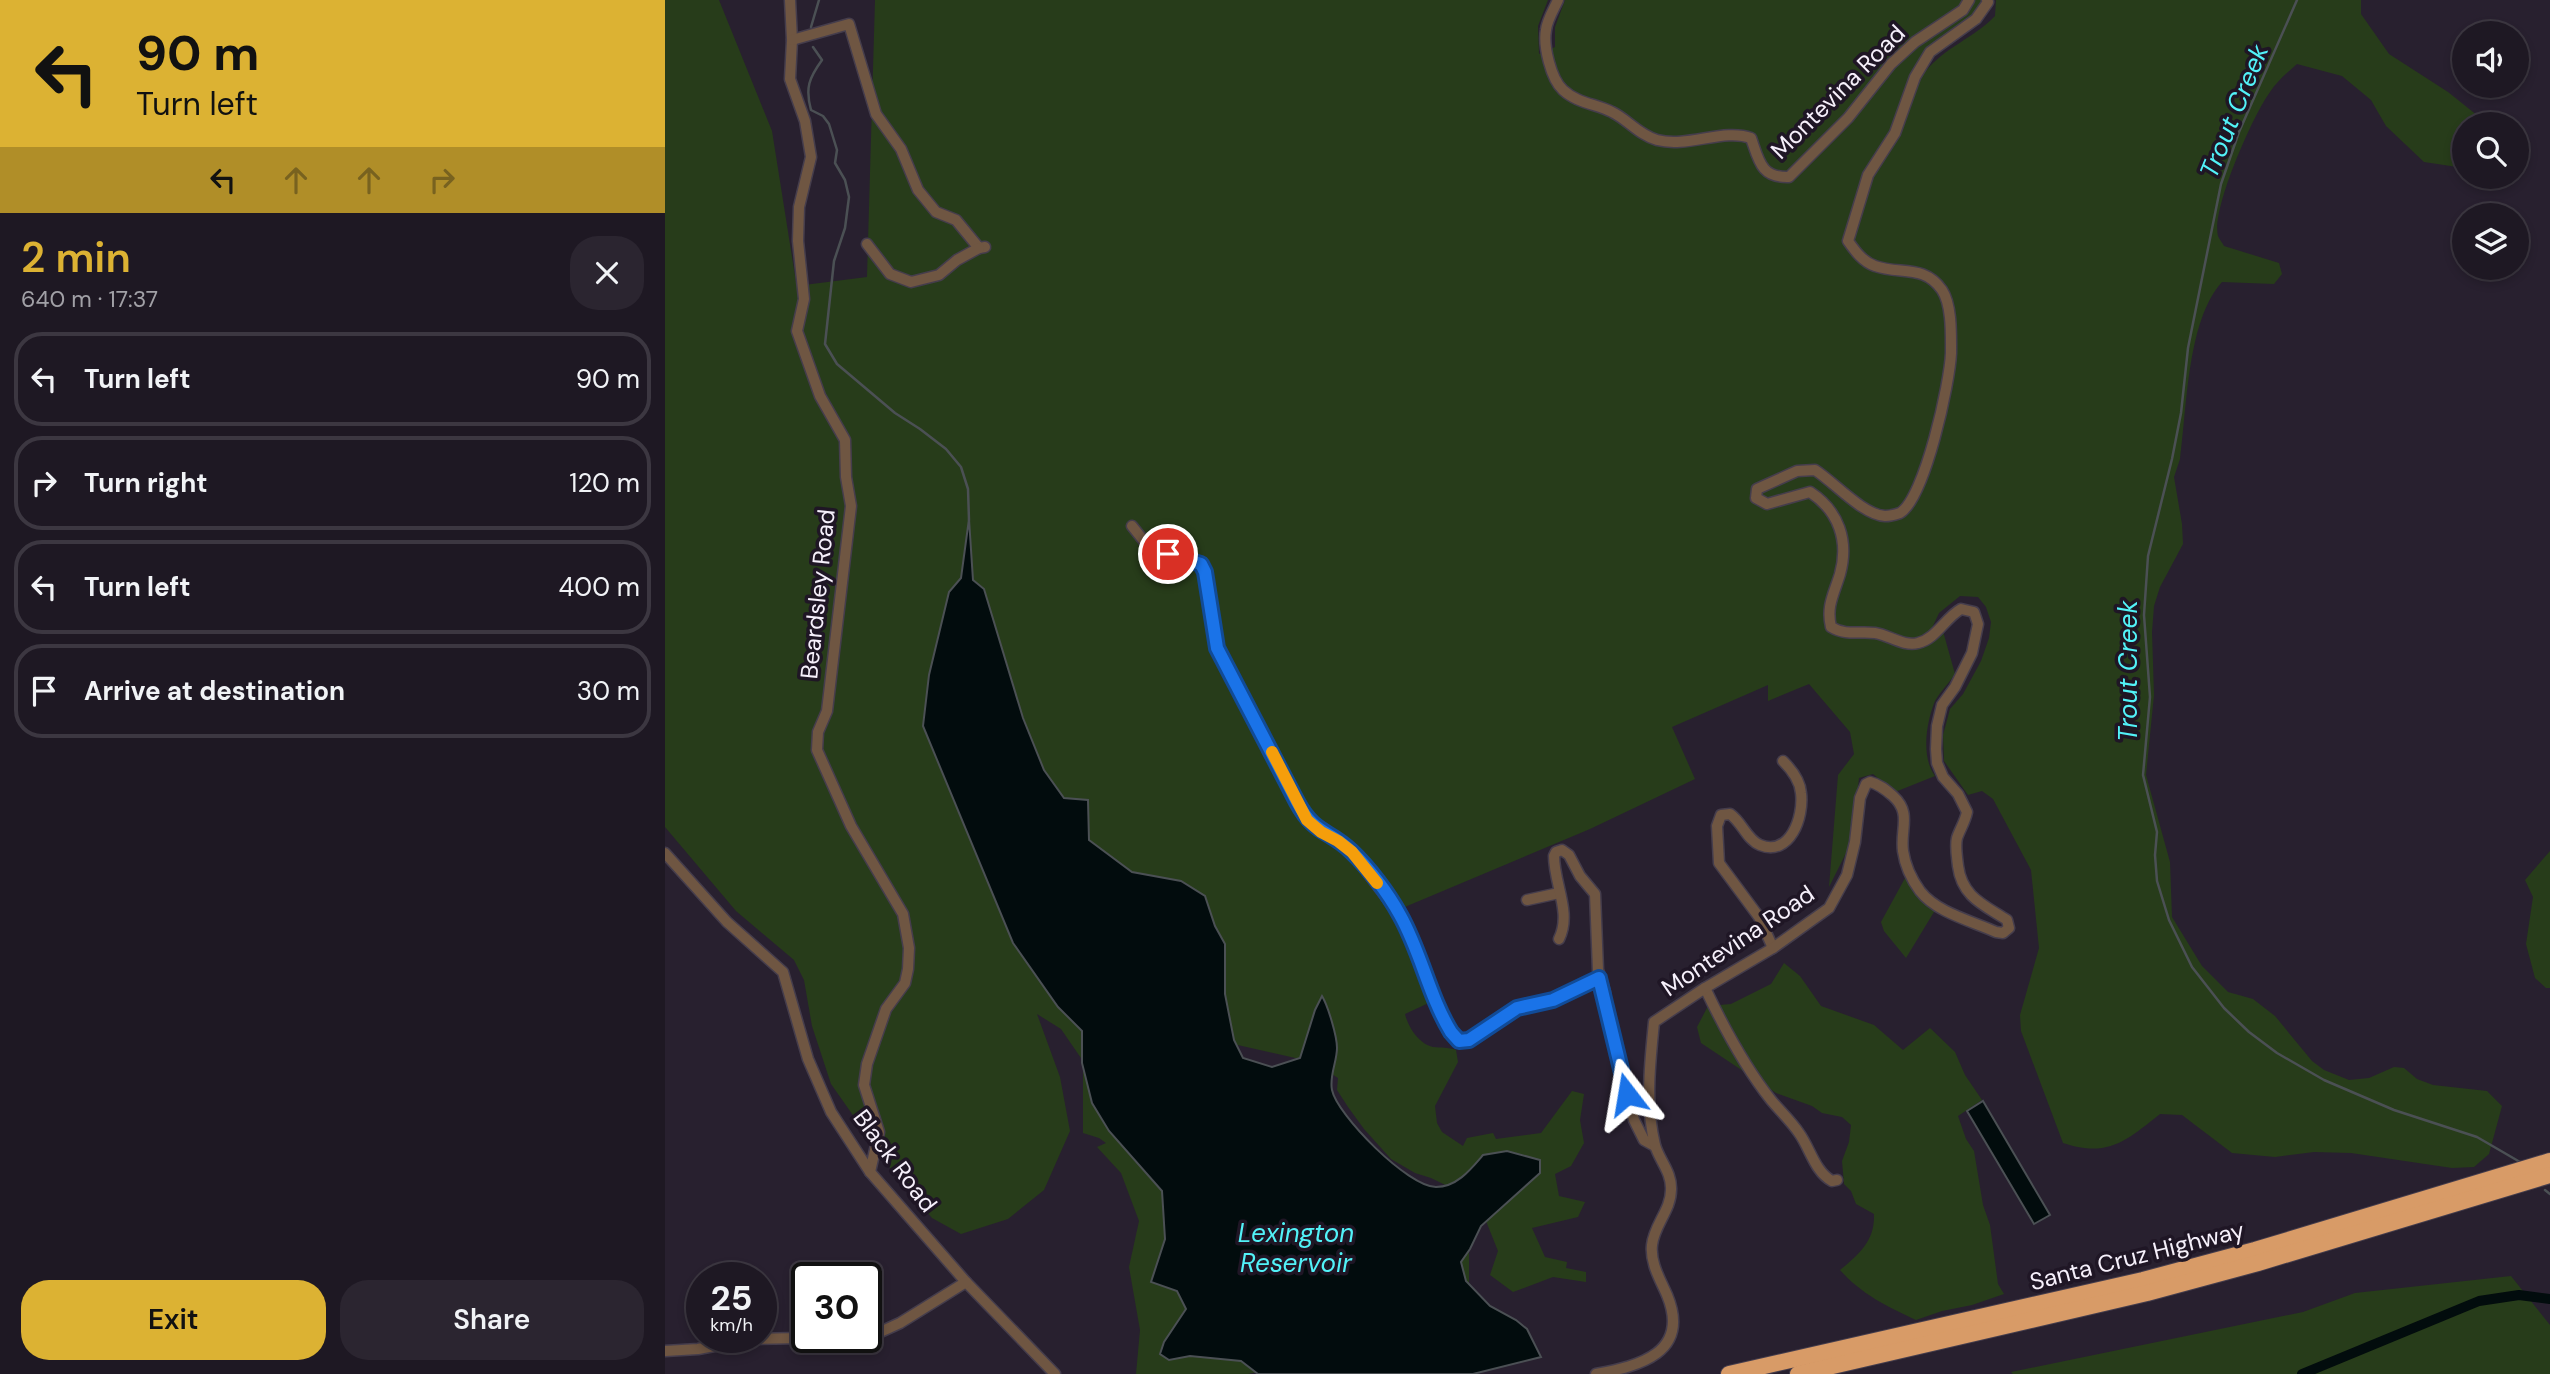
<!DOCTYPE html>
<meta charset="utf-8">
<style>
:root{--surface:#1e1823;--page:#2b2530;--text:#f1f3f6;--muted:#a1a0a6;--line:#3c3741;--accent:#dcb233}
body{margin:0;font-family:"DM Sans",sans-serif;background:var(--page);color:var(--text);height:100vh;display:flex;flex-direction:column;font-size:26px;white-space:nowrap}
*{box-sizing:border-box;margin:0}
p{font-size:23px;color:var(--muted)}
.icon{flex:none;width:38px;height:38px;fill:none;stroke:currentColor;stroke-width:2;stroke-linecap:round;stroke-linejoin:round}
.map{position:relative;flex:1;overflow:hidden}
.panel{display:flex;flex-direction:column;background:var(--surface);width:665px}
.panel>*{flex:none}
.guide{background:#dcb233;color:#111;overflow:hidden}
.controls{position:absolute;left:1787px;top:21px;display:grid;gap:14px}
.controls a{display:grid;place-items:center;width:77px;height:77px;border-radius:50%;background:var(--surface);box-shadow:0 4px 10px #0003,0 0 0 2px var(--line);font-size:35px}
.speed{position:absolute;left:21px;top:1262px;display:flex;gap:14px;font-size:35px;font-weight:700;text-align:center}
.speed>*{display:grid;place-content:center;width:91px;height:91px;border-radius:50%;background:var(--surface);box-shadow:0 4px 10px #0003,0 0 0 2px var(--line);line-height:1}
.speed small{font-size:18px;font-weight:400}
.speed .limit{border:4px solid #111;border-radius:10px;background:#fff;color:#111}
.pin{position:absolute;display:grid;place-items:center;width:60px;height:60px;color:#fff;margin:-30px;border:4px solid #fff;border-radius:50%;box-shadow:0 2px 7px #0007}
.me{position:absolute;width:77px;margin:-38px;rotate:346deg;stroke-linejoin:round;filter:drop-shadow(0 0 5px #0008)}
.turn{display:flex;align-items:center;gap:24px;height:147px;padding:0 21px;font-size:32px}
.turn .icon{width:91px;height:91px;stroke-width:2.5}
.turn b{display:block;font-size:49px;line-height:60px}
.lanes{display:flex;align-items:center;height:66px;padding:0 21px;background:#0003;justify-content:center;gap:35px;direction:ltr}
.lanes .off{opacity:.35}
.round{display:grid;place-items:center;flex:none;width:74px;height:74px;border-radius:28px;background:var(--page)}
.headline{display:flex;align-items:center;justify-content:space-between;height:119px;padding:0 21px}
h1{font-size:42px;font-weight:600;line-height:52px;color:var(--accent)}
.button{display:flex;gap:14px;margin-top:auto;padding:14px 21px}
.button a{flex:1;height:80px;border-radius:28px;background:var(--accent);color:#111;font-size:28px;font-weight:600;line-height:80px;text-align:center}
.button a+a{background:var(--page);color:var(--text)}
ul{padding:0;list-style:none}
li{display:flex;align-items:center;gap:21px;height:94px;margin:0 14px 10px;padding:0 7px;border:4px solid var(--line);border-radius:28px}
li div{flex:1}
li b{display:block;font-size:26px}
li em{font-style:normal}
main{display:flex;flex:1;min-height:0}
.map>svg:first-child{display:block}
.green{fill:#273c1a}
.water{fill:#020c0d;stroke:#4b5054;stroke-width:2}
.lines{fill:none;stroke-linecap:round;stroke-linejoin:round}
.stream{stroke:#4b5054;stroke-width:2.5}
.canal{stroke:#020c0d;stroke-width:10}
.minor-casing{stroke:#453d4c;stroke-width:13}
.highway-casing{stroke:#453d4c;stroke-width:18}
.minor{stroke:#6f5642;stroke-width:10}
.highway{stroke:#d89b67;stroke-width:16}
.route-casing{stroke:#114b97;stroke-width:18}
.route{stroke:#1a73e8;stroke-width:12}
.slow{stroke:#f59e0b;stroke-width:12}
.labels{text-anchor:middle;stroke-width:7;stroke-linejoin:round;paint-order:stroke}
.street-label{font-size:24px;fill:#f6f0fb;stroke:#1f1625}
.water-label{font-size:26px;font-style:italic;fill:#52f2f8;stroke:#1f1625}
</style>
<main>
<section class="panel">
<div class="guide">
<div class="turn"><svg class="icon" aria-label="left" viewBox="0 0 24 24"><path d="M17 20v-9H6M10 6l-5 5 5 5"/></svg><div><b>90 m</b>Turn left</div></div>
<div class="lanes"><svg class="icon" aria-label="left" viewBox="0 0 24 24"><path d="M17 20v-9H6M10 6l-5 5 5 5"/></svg><svg class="icon off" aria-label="ahead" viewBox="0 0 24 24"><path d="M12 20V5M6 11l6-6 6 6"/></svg><svg class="icon off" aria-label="ahead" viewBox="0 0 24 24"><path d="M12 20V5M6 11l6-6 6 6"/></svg><svg class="icon off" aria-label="right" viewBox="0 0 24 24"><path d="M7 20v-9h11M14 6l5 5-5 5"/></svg></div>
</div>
<div class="headline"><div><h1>2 min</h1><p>640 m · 17:37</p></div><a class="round"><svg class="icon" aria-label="close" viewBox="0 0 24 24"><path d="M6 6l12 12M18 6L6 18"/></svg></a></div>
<ul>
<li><svg class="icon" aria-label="left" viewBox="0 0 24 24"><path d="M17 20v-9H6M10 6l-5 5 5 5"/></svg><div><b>Turn left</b></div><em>90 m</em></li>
<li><svg class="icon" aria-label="right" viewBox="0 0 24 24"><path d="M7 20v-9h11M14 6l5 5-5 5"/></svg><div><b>Turn right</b></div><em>120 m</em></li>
<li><svg class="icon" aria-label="left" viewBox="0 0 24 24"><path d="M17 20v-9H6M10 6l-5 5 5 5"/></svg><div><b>Turn left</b></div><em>400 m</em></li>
<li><svg class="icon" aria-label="arrive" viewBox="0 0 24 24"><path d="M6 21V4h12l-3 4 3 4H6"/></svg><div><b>Arrive at destination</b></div><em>30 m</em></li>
</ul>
<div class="button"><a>Exit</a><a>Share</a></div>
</section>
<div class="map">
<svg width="1885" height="1374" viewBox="0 0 1885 1374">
<rect width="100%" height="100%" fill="#28202f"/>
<g class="green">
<path d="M0,0H54L107,131L131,282L139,285L202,277L210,0H883L873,26L874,54L890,47V27L900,0H1322L1324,11L1303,32L1267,58L1260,72C1280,47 1309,38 1330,16L1331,0H1696V14L1724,54L1783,92L1823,124H1799V168L1759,162L1721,126L1706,100L1677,76L1632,64C1622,73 1612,81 1605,92C1588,115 1546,210 1553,236C1554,239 1557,242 1559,246L1614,263L1617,274L1609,284L1557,282C1522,320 1522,409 1515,459L1509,477L1517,524L1518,544L1495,587L1489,606L1487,632L1489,695L1481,775L1505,862L1507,917L1537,966L1563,992L1588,999L1610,1016L1647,1061L1659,1070L1684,1080L1704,1078L1729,1067L1739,1068L1752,1079L1768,1085L1822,1091L1837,1106L1824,1154L1809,1167L1787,1168L1686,1153L1649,1152L1610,1157L1567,1153L1517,1115L1495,1114C1461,1141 1443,1158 1398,1143L1356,1031L1355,1015L1374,948L1366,870L1328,799L1317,791L1303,795L1279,761L1278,735L1285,709L1298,694L1316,661L1324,638L1326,622L1321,607L1313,597L1295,596L1274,613L1267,628L1276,624L1290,674C1284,683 1275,692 1270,701C1261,723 1256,757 1270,776L1230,792L1208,774L1194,778L1187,841L1164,887L1173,775L1189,754L1185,732L1144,684L1103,701V685L1007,727L1030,779L925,829L735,909L768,1001L740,1014C743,1027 754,1044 768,1047C776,1048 783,1047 791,1050L793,1062L770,1106L772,1123L777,1132L798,1146L802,1138L828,1133L831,1139L876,1133L907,1091L919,1094L915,1120L919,1143L906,1166L890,1174L894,1196L920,1202L913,1217L867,1228L880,1257L902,1262L901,1268L921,1272V1282L888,1277L848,1292L825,1275L833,1251L813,1201L766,1178L750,1173L726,1159L699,1129L683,1107L672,1090L673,1078L648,1062L555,1041L508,1010L753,1197L804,1212V1286L594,1374L593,1372L583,1374H471L475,1330L464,1267L474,1221L456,1173L432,1147L441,1143L434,1138L418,1133V1061L396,1029L372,1014L395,1077L405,1131L379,1190L343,1219L296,1234L267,1218L230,1175L166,1084L147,1026L139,980L129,960L71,911L0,827Z"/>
<polygon points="1885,851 1885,988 1881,988 1870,978 1861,944 1868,897 1860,880"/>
<polygon points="1245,869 1272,907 1241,958 1219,931 1216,922"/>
<path d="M1119,963L1135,976L1156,1006L1209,1025L1238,1050L1265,1028L1290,1052L1300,1075L1317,1100L1293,1116L1301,1139L1309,1151L1318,1205L1325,1225L1333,1284L1339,1294L1307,1305L1277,1311L1251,1320C1223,1307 1196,1294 1175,1270C1194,1254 1210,1241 1209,1214L1191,1204L1186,1191L1179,1184L1177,1161L1184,1142L1186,1125L1177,1117L1157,1113L1147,1106L1111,1093L1036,1043L1032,1027L1043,1006L1066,1004L1106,984Z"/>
<polygon points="1846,1276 1885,1325 1885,1374 1348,1374 1346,1372 1638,1312 1690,1293"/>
</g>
<g class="water">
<path d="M304,519L308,580L319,589L358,718L379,770L399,798L423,800L424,840L467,872L516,881L540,896L550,926L560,944V994L569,1040L578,1058L607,1067L635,1058L650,1010L657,996C663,1006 672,1036 672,1048C672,1062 664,1076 667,1090C672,1115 743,1187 771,1187C792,1187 806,1169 818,1155L842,1151L875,1160V1173L816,1226L805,1249L796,1262L801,1281L825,1306L851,1320L862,1329L876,1357L808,1374H593L576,1361L525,1356L504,1360L495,1354L499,1342L521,1309L512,1291L486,1282L500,1239L497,1191L444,1131L427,1103L417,1063V1031L393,1007L348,943L258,726L264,675L284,592L296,578Z"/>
<polygon points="1318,1101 1385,1215 1369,1224 1302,1111"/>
</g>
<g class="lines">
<g class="stream">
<polyline points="1632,0 1574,132 1556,184 1523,348 1516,413 1507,459 1483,556 1479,615 1485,697 1478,775 1492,832 1490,855 1492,881 1504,920 1527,967 1559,1008 1584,1032 1612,1053 1659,1080 1729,1110 1812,1137 1855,1162"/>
<polyline points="146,27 154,0"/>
<path d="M148,47L157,60C144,78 140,88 146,110L158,116L164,124L172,150L170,163L180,180L184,197L180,228L169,261L160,344L172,364L230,413L255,429L281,449L296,467L303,489L304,520"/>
<polyline points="1880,1190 1885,1194"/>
</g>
<polyline class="canal" points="1637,1374 1814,1301 1854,1295 1885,1299"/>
<defs>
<g id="minor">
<polyline points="125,0 127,40 125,79 140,121 146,157 134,207 133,241 139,299 132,331 155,396 180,440 181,477 186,506 162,711 153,732 152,750 186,826 238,914 244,948 243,969 240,983 221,1009 202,1064 199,1085 214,1132 205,1172"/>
<path d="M893,0C889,9 882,20 881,30C878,46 886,79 898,90C912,103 931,104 947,112C962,119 974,135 992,140C1023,148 1059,128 1086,138C1094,161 1096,178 1124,177L1183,118L1226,64L1250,42L1298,10L1304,0"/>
<polyline points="127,40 184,24 211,114 236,149 253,190 271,212 291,220 314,248 320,247"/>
<polyline points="202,244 225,274 246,282 274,275 292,260 314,248"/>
<polyline points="467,526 483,546 536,564 540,572 552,647 632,802 642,820 656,832 673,841 687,852 735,915 782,1026 794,1041 804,1039 852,1008 888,1000 934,978"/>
<polyline points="0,853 62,922 118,972 143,1059 166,1112 205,1172 301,1282 390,1374"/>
<polyline points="862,900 894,893"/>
<path d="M894,939C907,913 889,884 889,856L891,852L897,850L904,855L915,876L930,894L933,970L940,992L943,1017L969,1120L979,1140L990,1146"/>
<path d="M1108,948L1094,917L1054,863L1052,826L1056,815L1065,814C1077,822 1082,840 1095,845C1125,857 1139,817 1136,793C1135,780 1126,769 1118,761"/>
<path d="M1040,988C1058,1026 1079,1066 1106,1100C1115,1111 1126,1121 1134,1133C1145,1148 1150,1172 1167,1181L1172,1180"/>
<polyline points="0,1351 33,1349 87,1339 136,1338 189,1344 235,1323 301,1282"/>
<path d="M931,1374C974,1366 1026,1353 1002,1295C995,1279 985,1263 987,1245C989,1225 1006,1210 1006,1190C1007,1172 994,1160 990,1145C980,1104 985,1063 989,1022L1040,988L1108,948L1164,908L1182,875L1190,842L1195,798L1201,784L1205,782C1214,784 1221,790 1228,796C1247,813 1235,829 1238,851C1240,865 1247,880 1255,891C1272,913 1307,921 1331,932L1338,933L1344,928L1342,920C1319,905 1297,897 1293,866C1292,857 1290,846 1292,838C1295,829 1300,822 1302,812L1293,794L1278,777L1272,763L1271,749L1272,726L1277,705L1290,687L1307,653L1313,624L1309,612L1296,609C1280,618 1271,639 1253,643C1239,647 1224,635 1210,633C1194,631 1181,636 1166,627C1161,606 1169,594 1175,574C1184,541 1174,511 1145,492L1102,504L1091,498L1092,489L1132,471L1150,470C1169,482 1198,515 1220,516C1224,516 1232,514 1235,513C1260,498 1285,382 1286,353C1286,335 1287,305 1277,290C1259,264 1235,275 1210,266C1198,262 1190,251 1183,241L1203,175L1230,133L1250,77L1265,52L1311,19L1323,2L1322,0"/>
</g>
<g id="highway">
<polyline points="1064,1374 1478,1280 1590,1250 1885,1161"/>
<polyline points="1133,1374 1482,1293 1593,1263 1885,1175"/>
</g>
</defs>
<use href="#minor" class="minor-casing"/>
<use href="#highway" class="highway-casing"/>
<use href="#minor" class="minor"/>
<use href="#highway" class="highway"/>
</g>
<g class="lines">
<defs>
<path id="route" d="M503,554L536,564L540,572L552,648L632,802C650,835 663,829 686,851C704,868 723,893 735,915C756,952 764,996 786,1032L794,1041L804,1040L852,1008L888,1000L934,978L962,1094"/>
</defs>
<use href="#route" class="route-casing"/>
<use href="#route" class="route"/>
<polyline class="slow" points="607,752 642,820 656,832 673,841 687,852 712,883"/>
</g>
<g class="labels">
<g class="street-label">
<text transform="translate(1173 92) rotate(-45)" y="8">Montevina Road</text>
<text transform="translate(153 594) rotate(-84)" y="8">Beardsley Road</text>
<text transform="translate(1073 941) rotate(-34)" y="8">Montevina Road</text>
<text transform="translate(230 1161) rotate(53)" y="8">Black Road</text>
<text transform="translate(1472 1256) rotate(-14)" y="8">Santa Cruz Highway</text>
</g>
<g class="water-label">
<text transform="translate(1569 111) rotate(-68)" y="9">Trout Creek</text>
<text transform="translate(1463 671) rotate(-90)" y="9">Trout Creek</text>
<text x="631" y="1242">Lexington<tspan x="631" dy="30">Reservoir</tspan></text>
</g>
</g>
</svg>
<div class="controls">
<a><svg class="icon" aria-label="sound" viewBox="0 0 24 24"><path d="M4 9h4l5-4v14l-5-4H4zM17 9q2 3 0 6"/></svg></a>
<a><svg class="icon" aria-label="search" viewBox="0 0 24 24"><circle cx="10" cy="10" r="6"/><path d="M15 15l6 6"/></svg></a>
<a><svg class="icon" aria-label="layers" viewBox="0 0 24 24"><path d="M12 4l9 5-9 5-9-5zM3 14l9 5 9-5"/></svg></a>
</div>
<div class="speed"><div>25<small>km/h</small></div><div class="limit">30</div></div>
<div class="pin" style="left:503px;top:554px;background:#d93025"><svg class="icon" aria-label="arrive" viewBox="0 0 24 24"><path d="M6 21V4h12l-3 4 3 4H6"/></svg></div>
<svg class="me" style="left:962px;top:1094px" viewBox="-20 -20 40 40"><path d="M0-17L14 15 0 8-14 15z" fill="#1a73e8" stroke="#fff" stroke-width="4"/></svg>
</div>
</main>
